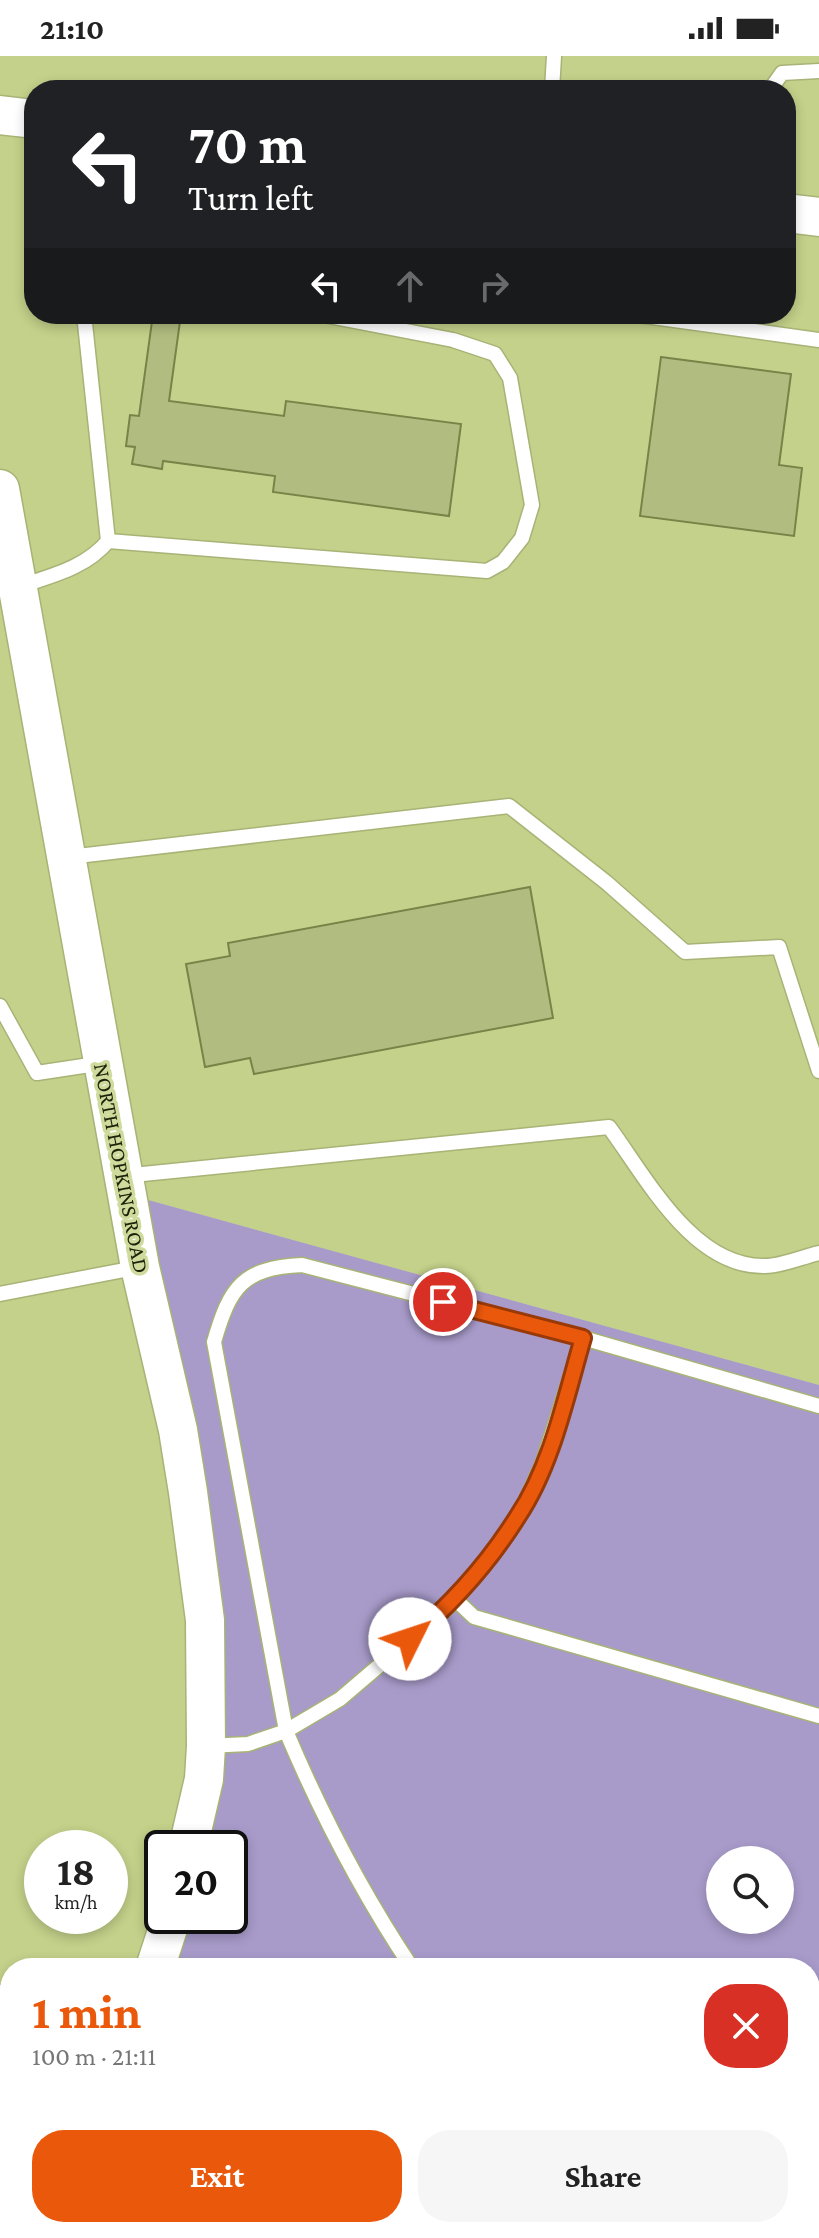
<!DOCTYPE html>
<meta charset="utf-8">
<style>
:root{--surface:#fff;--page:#f6f6f6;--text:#222;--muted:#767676;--accent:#ea580c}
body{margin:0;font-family:"Crimson Pro",serif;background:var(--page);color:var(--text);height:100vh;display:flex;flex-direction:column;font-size:30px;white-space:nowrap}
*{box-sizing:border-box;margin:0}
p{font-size:26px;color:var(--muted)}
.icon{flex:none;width:44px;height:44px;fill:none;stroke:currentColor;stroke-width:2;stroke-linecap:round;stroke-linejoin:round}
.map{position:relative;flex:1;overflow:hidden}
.details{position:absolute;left:0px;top:1902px;width:820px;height:280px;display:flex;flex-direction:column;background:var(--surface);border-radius:32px 32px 0 0;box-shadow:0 4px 12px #0003}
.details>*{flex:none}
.hud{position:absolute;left:24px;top:24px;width:772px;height:244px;border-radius:32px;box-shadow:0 4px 12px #0003;background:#202124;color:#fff;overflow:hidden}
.tools{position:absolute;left:706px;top:1790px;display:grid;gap:16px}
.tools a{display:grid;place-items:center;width:88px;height:88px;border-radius:50%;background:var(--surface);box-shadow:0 4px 12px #0003;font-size:40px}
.speed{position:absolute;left:24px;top:1774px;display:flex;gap:16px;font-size:40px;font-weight:700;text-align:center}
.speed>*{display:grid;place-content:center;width:104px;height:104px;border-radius:50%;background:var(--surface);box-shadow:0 4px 12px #0003;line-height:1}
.speed small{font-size:20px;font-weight:400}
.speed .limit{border:4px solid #111;border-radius:12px;background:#fff;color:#111}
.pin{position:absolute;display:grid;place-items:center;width:68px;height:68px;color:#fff;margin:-34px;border:4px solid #fff;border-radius:50%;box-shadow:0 2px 8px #0007}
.me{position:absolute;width:88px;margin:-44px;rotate:49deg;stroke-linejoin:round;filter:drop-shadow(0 0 6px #0008)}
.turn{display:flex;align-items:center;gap:28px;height:168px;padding:0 32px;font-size:36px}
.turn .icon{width:104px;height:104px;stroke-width:2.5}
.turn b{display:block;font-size:56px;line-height:68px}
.lanes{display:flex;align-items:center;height:76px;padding:0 32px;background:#0003;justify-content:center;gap:40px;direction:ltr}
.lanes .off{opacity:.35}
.round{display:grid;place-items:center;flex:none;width:84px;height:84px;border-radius:32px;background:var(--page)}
.overview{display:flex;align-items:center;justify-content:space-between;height:136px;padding:0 32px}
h1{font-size:48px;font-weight:700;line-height:60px;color:var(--accent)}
.cta{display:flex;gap:16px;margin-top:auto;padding:16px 32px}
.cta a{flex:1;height:92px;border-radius:32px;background:var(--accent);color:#fff;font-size:32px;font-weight:700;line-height:92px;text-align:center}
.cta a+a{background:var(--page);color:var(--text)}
.status{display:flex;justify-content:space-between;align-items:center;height:56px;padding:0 40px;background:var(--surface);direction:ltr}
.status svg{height:22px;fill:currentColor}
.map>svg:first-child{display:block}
.built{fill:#c3d18a;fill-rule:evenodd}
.green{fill:#a89bca;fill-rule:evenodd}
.building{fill:#b1bd80;stroke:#788348;stroke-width:2}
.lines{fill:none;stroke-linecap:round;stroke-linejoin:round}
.lane-casing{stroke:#a8b376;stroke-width:17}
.secondary-casing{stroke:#a8b376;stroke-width:41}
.lane{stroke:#fff;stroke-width:14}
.secondary{stroke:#fff;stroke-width:38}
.route-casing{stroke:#983908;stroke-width:20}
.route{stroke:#ea580c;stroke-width:14}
.labels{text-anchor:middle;stroke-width:7;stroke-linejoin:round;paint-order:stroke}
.street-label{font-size:22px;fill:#1e2109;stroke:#cedb9c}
</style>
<div class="status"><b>21:10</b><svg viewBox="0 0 49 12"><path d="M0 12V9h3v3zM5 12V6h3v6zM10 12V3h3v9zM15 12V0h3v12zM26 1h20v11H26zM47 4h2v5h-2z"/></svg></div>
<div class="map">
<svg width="819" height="2182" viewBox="0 0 819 2182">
<rect width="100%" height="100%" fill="#cedb9c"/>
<path class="built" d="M0,0H819V1329L130,1139L179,1412L200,1709L178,1792H162V1851L140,1912H10V2162L0,2176ZM34,34H786V258H34ZM42,1792H110V1860H42Z"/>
<path class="green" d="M130,1139L819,1329V2182H0L10,2172H810V1912H140L162,1860H230V1792H178L200,1709L196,1557ZM720,1804H780V1864H720Z"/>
<g class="building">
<polygon points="153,258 181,258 169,345 284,360 286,345 461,368 449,460 273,436 275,420 163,405 162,413 132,408 135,391 126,390 130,359 139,360"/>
<polygon points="661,301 791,318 779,409 802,412 794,480 640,460"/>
<polygon points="530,831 553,962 254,1018 250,1002 205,1011 186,908 230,900 228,887"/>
</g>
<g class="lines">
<defs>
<g id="lane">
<polyline points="552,34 554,0"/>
<polyline points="770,34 782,17 819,15"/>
<polyline points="631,258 819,284"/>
<polyline points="108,485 487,515 503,506 522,482 532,449 510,322 495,298 453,284 318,258"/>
<path d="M18,531C50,520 86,512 108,485L84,258"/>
<polyline points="69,801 509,750 607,827 685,896 779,891 819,1015"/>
<polyline points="0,950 37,1017 103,1007"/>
<path d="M123,1120L609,1071C646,1121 693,1212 765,1210C782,1210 802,1201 819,1197"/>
<polyline points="0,1238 140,1211"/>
<polyline points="456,1544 474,1561 819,1660"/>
<polyline points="207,1690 248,1688 286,1675 340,1643 456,1544 520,1458 542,1409 583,1282"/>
<path d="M412,1912C362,1837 321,1758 286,1675L214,1286C230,1231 242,1212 302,1209L583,1282L819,1350"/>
<polyline points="0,1936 10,1947"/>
<polyline points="0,2047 10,2051"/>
<polyline points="810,2063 818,2071"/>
<polyline points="644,2172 653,2182 668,2172"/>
<polyline points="372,2182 373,2172"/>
<polyline points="580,2182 589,2172"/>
</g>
<g id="secondary">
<polyline points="0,59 34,63"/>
<polyline points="786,157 819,161"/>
<polyline points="0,433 140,1211 178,1374 188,1436 205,1564 206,1690 204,1723 188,1792"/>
<polyline points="155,1912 172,1860"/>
<polyline points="1,2182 10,2170"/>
</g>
</defs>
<use href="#lane" class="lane-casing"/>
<use href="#secondary" class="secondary-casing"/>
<use href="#lane" class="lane"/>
<use href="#secondary" class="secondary"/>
</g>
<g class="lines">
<defs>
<path id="route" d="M410,1583C453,1547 488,1508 518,1460C552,1409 566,1340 583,1282L443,1246"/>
</defs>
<use href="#route" class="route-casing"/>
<use href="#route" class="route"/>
</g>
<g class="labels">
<g class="street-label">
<text transform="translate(122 1112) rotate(79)" y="8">NORTH HOPKINS ROAD</text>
</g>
</g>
</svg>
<div class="tools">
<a><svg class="icon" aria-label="search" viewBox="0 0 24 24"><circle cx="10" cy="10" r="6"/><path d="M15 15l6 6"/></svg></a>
</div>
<div class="speed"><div>18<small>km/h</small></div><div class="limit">20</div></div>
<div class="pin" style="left:443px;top:1246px;background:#d93025"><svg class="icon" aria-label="arrive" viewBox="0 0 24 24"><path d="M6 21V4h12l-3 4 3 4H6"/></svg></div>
<svg class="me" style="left:410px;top:1583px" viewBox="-20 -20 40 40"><circle r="19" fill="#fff"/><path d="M0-13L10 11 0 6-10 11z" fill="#ea580c"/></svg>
<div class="hud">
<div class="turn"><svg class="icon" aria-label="left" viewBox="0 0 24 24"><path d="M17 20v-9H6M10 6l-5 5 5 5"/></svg><div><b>70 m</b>Turn left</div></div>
<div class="lanes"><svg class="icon" aria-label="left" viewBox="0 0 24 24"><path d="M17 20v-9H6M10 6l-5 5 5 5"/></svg><svg class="icon off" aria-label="ahead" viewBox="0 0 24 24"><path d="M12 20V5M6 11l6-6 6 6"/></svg><svg class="icon off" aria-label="right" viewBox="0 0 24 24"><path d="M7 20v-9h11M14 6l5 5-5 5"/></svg></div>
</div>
<section class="details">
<div class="overview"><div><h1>1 min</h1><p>100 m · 21:11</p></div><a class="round" style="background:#d93025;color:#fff"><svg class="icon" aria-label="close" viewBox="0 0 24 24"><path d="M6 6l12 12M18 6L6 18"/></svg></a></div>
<div class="cta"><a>Exit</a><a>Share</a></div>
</section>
</div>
